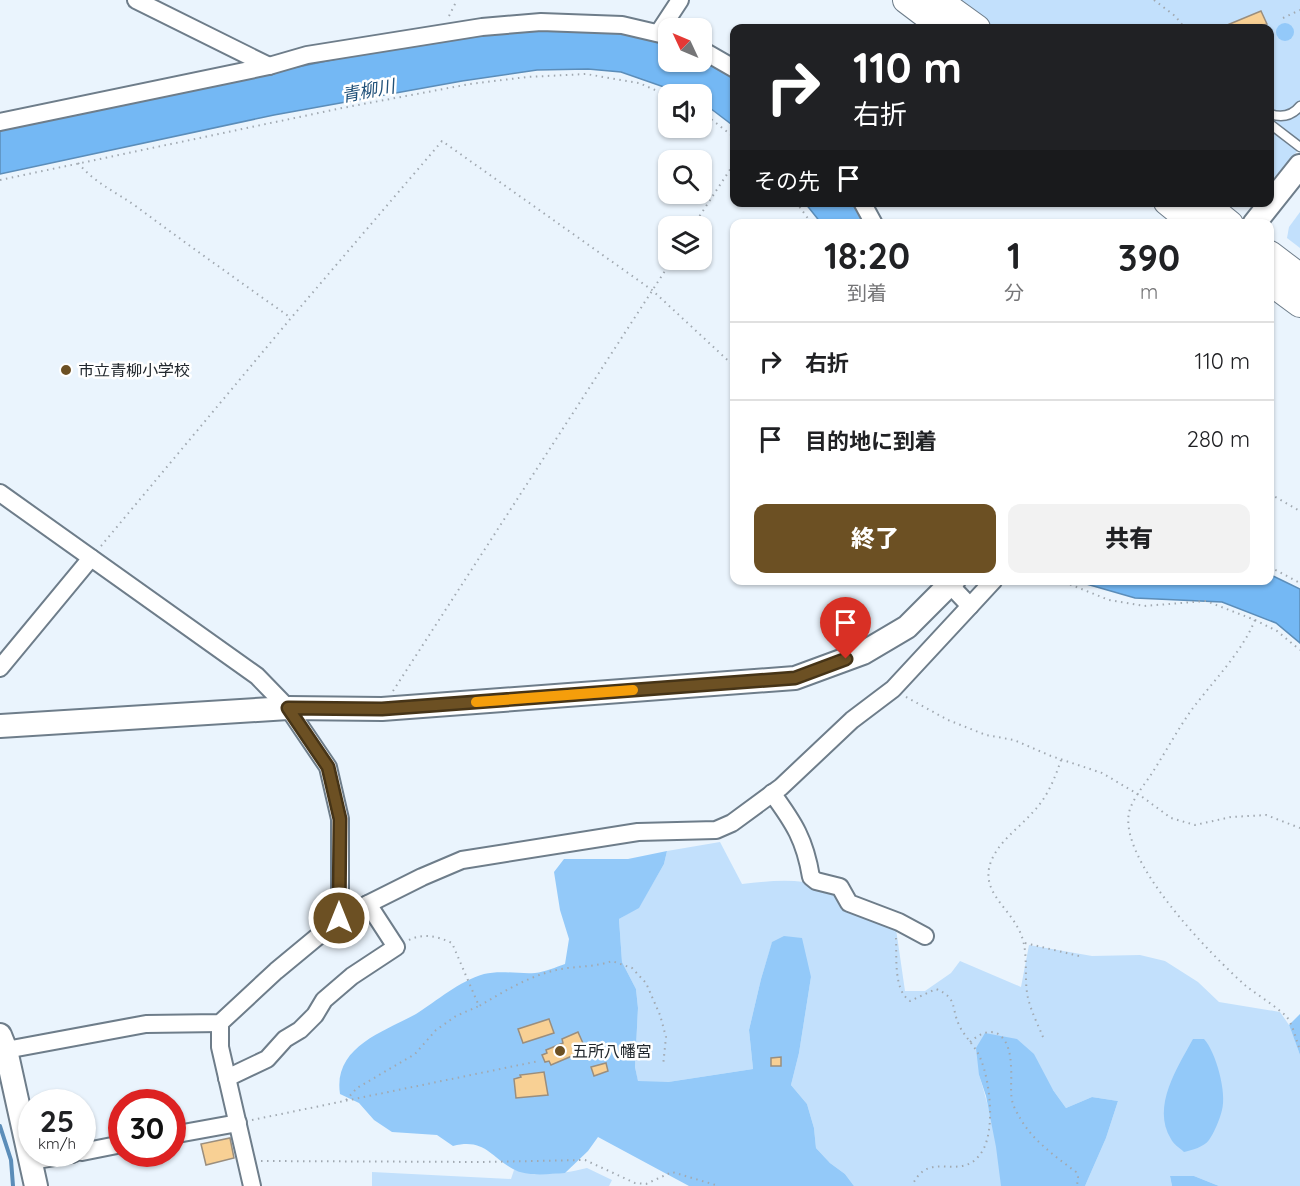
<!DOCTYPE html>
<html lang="ja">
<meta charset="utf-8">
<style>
:root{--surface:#fff;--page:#f2f2f2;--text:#202124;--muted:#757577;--line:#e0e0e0;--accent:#6c5023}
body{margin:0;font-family:Quicksand,"Noto Sans JP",sans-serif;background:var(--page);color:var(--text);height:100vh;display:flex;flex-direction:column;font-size:22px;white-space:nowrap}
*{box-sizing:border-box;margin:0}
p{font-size:20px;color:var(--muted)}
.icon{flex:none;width:33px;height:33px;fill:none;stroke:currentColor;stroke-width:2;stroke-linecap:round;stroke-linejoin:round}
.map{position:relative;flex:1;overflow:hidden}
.panel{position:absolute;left:730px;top:219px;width:544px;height:366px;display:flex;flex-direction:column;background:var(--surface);border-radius:12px;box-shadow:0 2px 4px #0004}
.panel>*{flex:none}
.hud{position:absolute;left:730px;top:24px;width:544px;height:183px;border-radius:12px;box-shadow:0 2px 4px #0004;background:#202124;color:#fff;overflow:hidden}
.needle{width:39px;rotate:314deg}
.controls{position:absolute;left:658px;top:18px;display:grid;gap:12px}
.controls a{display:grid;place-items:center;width:54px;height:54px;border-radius:12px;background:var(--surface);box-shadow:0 2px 4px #0004;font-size:30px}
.speed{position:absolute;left:18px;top:1089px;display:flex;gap:12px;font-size:30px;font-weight:700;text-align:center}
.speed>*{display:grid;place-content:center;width:78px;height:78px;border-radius:50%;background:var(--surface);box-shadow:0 2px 4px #0004;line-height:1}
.speed small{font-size:15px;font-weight:400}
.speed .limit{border:9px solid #d22;background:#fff;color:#111}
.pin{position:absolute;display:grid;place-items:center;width:51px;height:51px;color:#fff;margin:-62px -26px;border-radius:50% 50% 50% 0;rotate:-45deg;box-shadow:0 0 6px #0007}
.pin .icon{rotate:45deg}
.me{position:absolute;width:66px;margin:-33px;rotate:0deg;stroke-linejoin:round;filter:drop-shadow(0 0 4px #0008)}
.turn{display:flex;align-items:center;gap:21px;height:126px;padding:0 24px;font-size:27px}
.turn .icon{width:78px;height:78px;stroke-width:2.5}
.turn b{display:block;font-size:42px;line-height:51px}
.then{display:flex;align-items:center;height:57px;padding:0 24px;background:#0003;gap:12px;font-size:22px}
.eta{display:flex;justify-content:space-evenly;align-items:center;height:102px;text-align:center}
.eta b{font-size:36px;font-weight:800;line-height:42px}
.button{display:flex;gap:12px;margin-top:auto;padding:12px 24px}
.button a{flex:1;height:69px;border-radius:12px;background:var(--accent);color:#fff;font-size:24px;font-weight:800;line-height:69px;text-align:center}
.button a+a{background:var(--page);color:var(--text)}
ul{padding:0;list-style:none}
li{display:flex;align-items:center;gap:18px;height:78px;padding:0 24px;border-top:2px solid var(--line)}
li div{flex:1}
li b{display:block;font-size:22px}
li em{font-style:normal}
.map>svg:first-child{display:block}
.green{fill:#c2e0fc}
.forest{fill:#93c9f9}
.water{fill:#74b8f4;stroke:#5b8db9;stroke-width:1.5}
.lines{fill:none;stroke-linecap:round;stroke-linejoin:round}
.stream{stroke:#5b8db9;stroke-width:4}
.building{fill:#f8d094;stroke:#9a8e7e;stroke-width:1.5}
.lane-casing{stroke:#6e7d8a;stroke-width:11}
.street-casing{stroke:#6e7d8a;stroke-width:20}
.secondary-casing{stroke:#6e7d8a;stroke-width:26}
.primary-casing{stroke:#6e7d8a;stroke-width:28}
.path{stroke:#a1a9b1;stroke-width:2;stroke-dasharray:1.5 4.5;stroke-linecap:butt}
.lane{stroke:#fff;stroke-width:8}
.street{stroke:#fff;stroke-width:16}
.secondary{stroke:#fff;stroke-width:22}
.primary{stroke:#fff;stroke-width:26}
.route-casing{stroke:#463417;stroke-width:15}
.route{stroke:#6c5023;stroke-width:10}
.slow{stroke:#f59e0b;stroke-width:10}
.poi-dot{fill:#6c5023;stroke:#fff;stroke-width:2}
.labels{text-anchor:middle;stroke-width:5;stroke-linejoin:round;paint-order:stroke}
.poi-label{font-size:16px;fill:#22282e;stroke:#fff;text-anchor:start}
.water-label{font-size:18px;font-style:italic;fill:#215179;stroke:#fff}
</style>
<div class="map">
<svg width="1300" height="1186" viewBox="0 0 1300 1186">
<rect width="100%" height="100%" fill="#eaf4fd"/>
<g class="green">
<polygon points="948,0 1300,0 1300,148 1271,181 1270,28 986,28"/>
<polygon points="1300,212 1300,248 1287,238 1289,227"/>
<path d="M720,842L742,884C762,882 783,879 804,882C836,887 866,907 895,922L905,991H925L951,973L960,961L1021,987L1029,945L1092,956L1140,955L1165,961L1198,982L1219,1002L1280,1012L1289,1025L1300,1055V1186H1219L1194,1176H1170L1172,1186H1085L1106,1138L1118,1101L1092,1097L1066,1108L1053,1090L979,1075C988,1103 1002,1158 1001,1186H854L845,1174L830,1163L816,1148L814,1128L807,1104L791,1085L799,1053L811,977L772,943L761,979L749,1030L753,1069L668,1082H638L635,1067L638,1008L636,989L622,962L619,919L639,907L664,864L667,851Z"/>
<path d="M587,1168L612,1180L609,1186H372V1172L511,1179L514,1170C542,1175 559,1175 587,1168Z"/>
</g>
<g class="forest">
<circle cx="1285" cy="32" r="9"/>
<path d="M667,851L664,864L639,908L619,919L622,962L636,989L638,1008L635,1067L638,1081L668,1082L753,1069L749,1030L761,979L772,942L784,936L802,938L811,977L799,1053L791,1085L807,1104L814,1128L816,1148L830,1163L845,1174L854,1186H689L598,1137L588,1151L565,1173C549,1174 527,1177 513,1169C490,1156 484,1138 453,1146L437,1135L392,1132L374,1120L359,1103L340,1094C333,1047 383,1032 416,1014C437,1001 459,981 484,974C500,970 518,974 535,973C545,972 556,967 565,964L569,939L560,910L554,872L564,859H628Z"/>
<polygon points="1300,1014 1300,1055 1289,1025"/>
<polygon points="985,1033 1017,1039 1034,1054 1053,1090 1066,1108 1092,1097 1118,1101 1106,1138 1085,1186 1001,1186 996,1147 986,1096 979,1075 976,1048"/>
<path d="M1193,1039H1204C1216,1052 1227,1093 1222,1110C1220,1119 1214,1133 1209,1140C1204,1147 1192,1150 1184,1152C1180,1148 1173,1144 1171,1139C1151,1106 1178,1067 1193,1039Z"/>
<polygon points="1170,1176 1194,1176 1219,1186 1172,1186"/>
</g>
<g class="water">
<polygon points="545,29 628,32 669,41 669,62 702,62 702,56 735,78 735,127 702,102 702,94 684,94 621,72 588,69 537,70 462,81 274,115 0,174 0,128 385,49 475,36"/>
<polygon points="805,203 852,203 866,223 821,223"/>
<polygon points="1271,575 1300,589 1300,643 1276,623 1222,602 1135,598 1076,581 1270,580"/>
</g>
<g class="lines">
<polyline class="stream" points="0,1126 11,1160 13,1186"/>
</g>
<g class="building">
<polygon points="1261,11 1267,24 1255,28 1220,28"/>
<polygon points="549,1019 554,1033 523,1043 518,1029"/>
<polygon points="578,1032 586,1050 551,1065 549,1061 545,1062 542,1055 547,1053 546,1050 563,1043 562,1039"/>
<polygon points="781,1057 781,1066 771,1066 771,1058"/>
<polygon points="606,1063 608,1071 594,1076 591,1067"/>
<polygon points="544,1072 548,1095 516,1098 514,1079 521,1077 520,1075"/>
<polygon points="230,1138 234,1158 206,1165 201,1144"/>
</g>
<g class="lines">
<defs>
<g id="lane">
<path d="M1270,114C1282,118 1292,116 1300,106"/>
<polyline points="1270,124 1300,147"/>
</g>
<g id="street">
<polyline points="136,0 269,66"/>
<polyline points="659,32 680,0"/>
<polyline points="702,50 735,69"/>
<polyline points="0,122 269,66 307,55 482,27 541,22 622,25 669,36"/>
<polyline points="862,202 874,224"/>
<polyline points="0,493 257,676 288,708 328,767 340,819 340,918"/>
<polyline points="970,606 994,580"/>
<polyline points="0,668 91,558"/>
<path d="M772,793C794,823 805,840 811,877L816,881L840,887L849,903L899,922L925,936"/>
<polyline points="220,1023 220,1047 252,1186"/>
<polyline points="6,1050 146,1024 220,1023 276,971 340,918 422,877 462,860 638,832 716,830 732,823 781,787 852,720 893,689 970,606 950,585"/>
<polyline points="227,1078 267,1059 285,1039 300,1030 315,1015 324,1000 352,976 396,947 368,904"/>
<polyline points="172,1135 238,1123"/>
<polyline points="82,1152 122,1144"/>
<polyline points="31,1161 73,1154"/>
</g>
<g id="secondary">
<polyline points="1254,224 1300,166"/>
<polyline points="0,726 288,708 382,709 795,678 863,653 907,627 954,580"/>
<polyline points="0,1035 6,1050 36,1186"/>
</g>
<g id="primary">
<polyline points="906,0 943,28"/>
<polyline points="938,0 977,28"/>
<polyline points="1167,202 1194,224"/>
<polyline points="1203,202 1230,224"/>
<polyline points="1270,254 1300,277"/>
<polyline points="1270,282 1300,304"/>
</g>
</defs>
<use href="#lane" class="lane-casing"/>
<use href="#street" class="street-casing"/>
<use href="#secondary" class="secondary-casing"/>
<use href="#primary" class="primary-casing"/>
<g class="path">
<polyline points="1154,0 1175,16 1185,28"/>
<polyline points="449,16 457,0"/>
<polyline points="1283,18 1300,10"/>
<polyline points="702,112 735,138"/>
<path d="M78,163C97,185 115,191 137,207C188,245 239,281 291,318"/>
<polyline points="0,180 342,108 470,84 527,77 586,74 639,83 669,96"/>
<polyline points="796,202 812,224"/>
<polyline points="693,226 735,162"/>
<polyline points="1270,494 1300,511"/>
<polyline points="101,546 291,318 442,141 652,290 735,367"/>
<polyline points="1270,567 1300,583"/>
<polyline points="1059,580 1109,600 1144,606 1206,601 1255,620 1277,631 1300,650"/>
<path d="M1255,620C1241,654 1212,682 1190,712C1177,731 1166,751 1154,770C1146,783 1135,795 1130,809C1114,857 1212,956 1246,986C1259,996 1274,1005 1286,1016C1293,1024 1296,1040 1300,1050"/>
<polyline points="393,691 672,260"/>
<polyline points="906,697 948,720 986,735 1014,740 1051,756 1102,773 1141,796 1171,818 1195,825 1231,817 1266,815 1300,828"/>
<path d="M896,938C897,956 893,990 910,1001L936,989C958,998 951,1008 959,1025C965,1038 976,1046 981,1060C990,1082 995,1128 983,1150C962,1186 930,1146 912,1186"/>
<path d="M409,940C423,933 437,936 452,943L479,1006C505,991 530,975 561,969C578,966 596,967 612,961L632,968L646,983L660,1015L666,1037L663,1066"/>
<polyline points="1025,943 1079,956"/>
<path d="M1043,1037C1038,1025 1031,1011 1028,998C1023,976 1030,951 1019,930C1007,905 977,889 993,857C1002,839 1020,827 1033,812C1047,798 1055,778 1061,760"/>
<path d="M970,1042C996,1019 1011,1039 1011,1068C1012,1079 1010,1089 1012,1100C1013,1106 1017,1113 1020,1118C1033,1141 1055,1156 1076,1172L1078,1177L1077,1186"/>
<polyline points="346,1100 357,1088 415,1054 436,1030 456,1016 479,1006"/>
<polyline points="252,1120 539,1061"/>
<polyline points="261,1161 482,1162 585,1160 635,1183 646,1184 672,1172 719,1186"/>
</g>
<use href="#lane" class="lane"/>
<use href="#street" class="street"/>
<use href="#secondary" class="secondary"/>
<use href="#primary" class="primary"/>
</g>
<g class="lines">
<defs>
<polyline id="route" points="339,918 340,819 328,767 288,708 382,709 795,678 846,659"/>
</defs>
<use href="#route" class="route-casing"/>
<use href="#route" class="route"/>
<polyline class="slow" points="476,702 633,690"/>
</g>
<g class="poi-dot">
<circle cx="66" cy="370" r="6"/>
<circle cx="560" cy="1051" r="6"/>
</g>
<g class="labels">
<g class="poi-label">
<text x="78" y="376">市立青柳小学校</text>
<text x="572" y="1057">五所八幡宮</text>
</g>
<g class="water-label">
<text transform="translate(368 91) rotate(-11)" y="6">青柳川</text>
</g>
</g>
</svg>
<div class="controls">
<a><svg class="needle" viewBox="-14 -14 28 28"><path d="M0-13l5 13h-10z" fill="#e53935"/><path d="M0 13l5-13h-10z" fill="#757577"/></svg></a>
<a><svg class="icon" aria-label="sound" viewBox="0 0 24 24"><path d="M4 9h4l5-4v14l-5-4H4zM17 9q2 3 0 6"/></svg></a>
<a><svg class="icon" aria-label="search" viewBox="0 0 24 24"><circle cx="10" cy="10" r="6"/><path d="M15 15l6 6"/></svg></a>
<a><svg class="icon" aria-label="layers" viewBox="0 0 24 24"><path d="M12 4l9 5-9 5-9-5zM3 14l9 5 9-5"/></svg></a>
</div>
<div class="speed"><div>25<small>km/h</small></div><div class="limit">30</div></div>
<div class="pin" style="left:846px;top:659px;background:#d93025"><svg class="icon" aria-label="arrive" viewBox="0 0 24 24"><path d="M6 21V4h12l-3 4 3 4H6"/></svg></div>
<svg class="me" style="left:339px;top:918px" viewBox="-20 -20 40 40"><circle r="17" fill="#6c5023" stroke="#fff" stroke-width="3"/><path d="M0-11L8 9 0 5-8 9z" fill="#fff"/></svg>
<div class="hud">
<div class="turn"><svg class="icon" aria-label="right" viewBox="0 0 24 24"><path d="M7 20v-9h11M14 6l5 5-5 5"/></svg><div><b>110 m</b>右折</div></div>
<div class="then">その先<svg class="icon" aria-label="arrive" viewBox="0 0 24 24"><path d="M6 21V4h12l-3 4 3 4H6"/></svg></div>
</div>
<section class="panel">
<div class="eta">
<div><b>18:20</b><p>到着</p></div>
<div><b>1</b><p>分</p></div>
<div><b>390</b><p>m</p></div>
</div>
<ul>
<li><svg class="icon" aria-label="right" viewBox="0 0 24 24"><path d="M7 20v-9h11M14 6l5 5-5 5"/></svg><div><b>右折</b></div><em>110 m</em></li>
<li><svg class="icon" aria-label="arrive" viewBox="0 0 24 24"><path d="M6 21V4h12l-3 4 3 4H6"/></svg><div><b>目的地に到着</b></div><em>280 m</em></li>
</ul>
<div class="button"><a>終了</a><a>共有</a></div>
</section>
</div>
